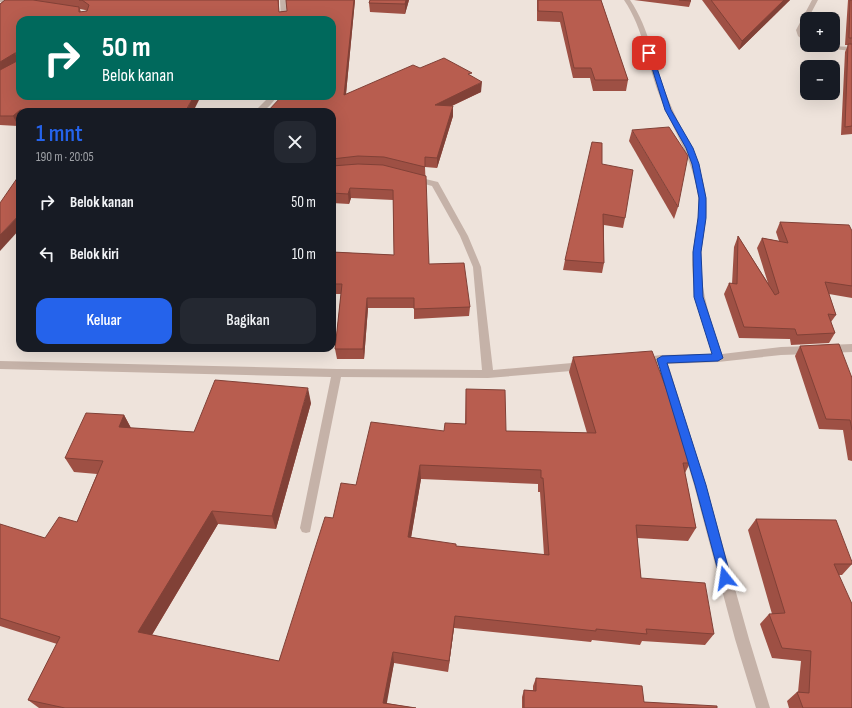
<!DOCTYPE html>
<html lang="id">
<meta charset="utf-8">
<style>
:root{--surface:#171b24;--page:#242831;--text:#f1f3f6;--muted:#9ea1a6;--accent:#2563eb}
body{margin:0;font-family:"Sofia Sans Condensed",sans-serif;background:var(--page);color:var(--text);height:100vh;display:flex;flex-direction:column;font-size:15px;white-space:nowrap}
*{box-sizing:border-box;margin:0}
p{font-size:13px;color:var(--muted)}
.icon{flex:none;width:22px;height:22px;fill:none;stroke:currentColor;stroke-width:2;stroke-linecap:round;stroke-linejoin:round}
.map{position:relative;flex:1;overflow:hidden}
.side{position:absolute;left:16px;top:108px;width:320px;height:244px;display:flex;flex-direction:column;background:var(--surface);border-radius:12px;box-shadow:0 4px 16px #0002}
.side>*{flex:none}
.top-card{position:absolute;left:16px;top:16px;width:320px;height:84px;border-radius:12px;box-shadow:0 4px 16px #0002;background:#00695c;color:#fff;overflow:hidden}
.buttons{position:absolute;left:800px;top:12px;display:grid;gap:8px}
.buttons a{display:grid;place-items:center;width:40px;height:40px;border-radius:8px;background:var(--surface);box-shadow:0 4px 16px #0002;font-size:20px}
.pin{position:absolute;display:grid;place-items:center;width:34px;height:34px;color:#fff;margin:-17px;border-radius:8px;box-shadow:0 2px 6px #0006}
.me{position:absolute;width:44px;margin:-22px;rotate:345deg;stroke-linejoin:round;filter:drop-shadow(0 0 3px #0008)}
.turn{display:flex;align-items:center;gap:14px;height:84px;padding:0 20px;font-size:18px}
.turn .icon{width:52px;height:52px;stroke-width:2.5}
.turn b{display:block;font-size:28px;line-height:34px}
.round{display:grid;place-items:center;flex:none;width:42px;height:42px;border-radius:12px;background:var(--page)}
.summary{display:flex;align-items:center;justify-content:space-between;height:68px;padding:0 20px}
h1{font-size:24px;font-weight:600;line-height:30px;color:var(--accent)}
.action{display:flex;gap:8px;margin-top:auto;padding:8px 20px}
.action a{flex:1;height:46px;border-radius:12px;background:var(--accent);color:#fff;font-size:16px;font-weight:600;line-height:46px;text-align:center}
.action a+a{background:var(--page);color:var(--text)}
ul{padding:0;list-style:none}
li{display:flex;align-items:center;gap:12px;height:52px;padding:0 20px}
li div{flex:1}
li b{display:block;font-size:15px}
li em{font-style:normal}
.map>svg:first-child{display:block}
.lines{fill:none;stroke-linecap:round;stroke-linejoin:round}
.minor{fill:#c5b2a8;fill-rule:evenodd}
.wall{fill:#9e5044;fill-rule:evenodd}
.shaded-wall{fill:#814137}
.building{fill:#b85d4f;stroke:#814137;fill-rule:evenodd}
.route{fill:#2563eb;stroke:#184099}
</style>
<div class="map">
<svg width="852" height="708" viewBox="0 0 852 708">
<rect width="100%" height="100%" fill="#eee3db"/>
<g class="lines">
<g class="minor">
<polygon points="0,0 10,0 20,3 17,5 0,2"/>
<polygon points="280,0 286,0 287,20 281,20"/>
<path d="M624,0H630C650,29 654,64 667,96C680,130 701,159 706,196C709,219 701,241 701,263C701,294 712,324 722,354L781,347L810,346L815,350L810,354L781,355L718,362L668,364L706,485L749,639L770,708H756L735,639L694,485L658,364H638L637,361L638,358L661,355L712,354C703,325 693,296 692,265C692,242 701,219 698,196C693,159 673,130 660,97C647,64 644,29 624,0Z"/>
<polygon points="812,0 818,0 802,30 803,34 807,38 807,43 798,36 796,30"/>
<polygon points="812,45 852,47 852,51 815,47"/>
<path d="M270,96H277C271,105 266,112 254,112Z"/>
<polygon points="410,176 413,176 438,182 468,236 481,267 493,370 583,362 587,363 588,366 587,369 583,370 488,378 341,377 310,532 306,533 302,532 300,528 331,377 0,369 0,361 337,369 482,370 473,267 460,236 432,186 410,180"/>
<polygon points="852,344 852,352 828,353 823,349 828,345"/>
</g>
</g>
<g class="wall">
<path d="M5,0H279V12L287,11L286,0H355L346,94L420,68L471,76L481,92L452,106L453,116L437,168L425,167L429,264L470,307L469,316L414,319V308H368L364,359H337L335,349L341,294H332V252L394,255L393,200L351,198L349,204L332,203V20H20L193,112H20V124L18,126L0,125V4ZM80,9L85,10L87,11L81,12Z"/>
<polygon points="409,0 405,14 370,12 369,3"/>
<polygon points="537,0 601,0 628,80 626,91 593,91 590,78 573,78 560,22 537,21"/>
<polygon points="634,0 690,0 691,1 689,7"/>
<polygon points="702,0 790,0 739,50"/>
<polygon points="848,0 852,0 852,134 841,135 845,52 848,45 845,45"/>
<polygon points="632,130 678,207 674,219 629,141"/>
<polygon points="602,164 625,218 623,228 604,225 604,263 602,273 563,270 565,260"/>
<polygon points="780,222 852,231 852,298 829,294 836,315 831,322 835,333 829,343 791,345 790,339 739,338 724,294 729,283 732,284 734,247 738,236 768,283 757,248 762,238 779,241 776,232"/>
<polygon points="800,346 852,378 852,461 848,460 843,430 819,429 795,356"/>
<path d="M573,357L690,463L685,473L696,528L688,541L637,538L641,578L714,634L705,645L642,641L640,645L592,640L591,642L454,628L448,672L394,663L386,703L416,708H39L28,700L57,644L0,626V525L45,538L77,522L97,474L74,472L65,458L124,415L131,428L194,432L311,403L276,529L218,524L152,635L279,661L333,518L356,485L444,431L465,424L466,389L506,431L587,433L569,372ZM421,479L538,484V492H540L544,555L456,546L411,537Z"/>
<polygon points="756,519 852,562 852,564 842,575 839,575 852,708 789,708 787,701 797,692 798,692 801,661 772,658 760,624 769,614 772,614 748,530"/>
<polygon points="536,678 644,702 717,708 522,708 522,697 524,690 533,690 533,686"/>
</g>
<g class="shaded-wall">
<polygon points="354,0 355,0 345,104 344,95"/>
<polygon points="406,0 409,0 405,14 405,4"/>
<polygon points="784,0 790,0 739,50 742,41"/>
<polygon points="15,53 19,63 0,74 0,62"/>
<polygon points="482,82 481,92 434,114 435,105"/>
<polygon points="194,96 201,96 193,112 185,112"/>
<polygon points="453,106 453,116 437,168 437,158"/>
<polygon points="20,110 21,112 20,112 20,124 18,126 13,116"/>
<polygon points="350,188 351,198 349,204 348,194"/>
<polygon points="20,214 20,229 0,251 0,235"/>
<polygon points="367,298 368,308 364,359 363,349"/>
<polygon points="308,388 311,403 276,529 272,516"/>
<polygon points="124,415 132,430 119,427"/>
<polygon points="420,465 421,479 409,550 408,537"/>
<polygon points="212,511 218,524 147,643 138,632"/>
<polygon points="455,616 454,628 448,672 449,661"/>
<polygon points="393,652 394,663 386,708 383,703"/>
</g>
<g class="building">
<polygon points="5,0 33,0 79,7 79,12 87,11 89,5 82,0 79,0 278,0 279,12 287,11 286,0 354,0 344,95 413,65 420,68 444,58 472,73 468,74 482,82 435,105 453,106 437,158 425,157 425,167 384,157 358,156 332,159 332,152 334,145 332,145 332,112 267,112 282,96 332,96 332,20 20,20 20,96 194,96 185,112 44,112 20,110 13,116 0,116 0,70 17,61 17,53 15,53 0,62 0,4"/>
<polygon points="370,0 406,0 405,4 369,3"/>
<polygon points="538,0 601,0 628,80 595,80 591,68 574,68 562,12 538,11"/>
<polygon points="679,0 690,0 691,1"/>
<polygon points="711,0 784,0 742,41"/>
<polygon points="850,0 852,0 852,38 849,38"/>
<polygon points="848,44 852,44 852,126 845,127"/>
<polygon points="669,127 688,156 678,207 632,130"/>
<polygon points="592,142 602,143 602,164 633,170 625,218 603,214 604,263 565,260"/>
<polygon points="358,164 383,165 426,176 429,264 464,263 470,307 414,309 414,298 367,298 363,349 335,349 342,284 332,284 332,252 394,255 393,190 350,188 348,194 332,193 332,166"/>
<polygon points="20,174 20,214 0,235 0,203"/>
<polygon points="780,222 849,225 852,231 852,286 825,282 836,315 828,314 835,333 797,335 795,329 744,327 729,283 737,284 738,236 775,295 779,293 762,238 788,243"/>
<polygon points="839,344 852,378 852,430 850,420 826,419 800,346"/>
<path d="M652,351L674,409L690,463H683L696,528L636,525L641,578L705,583L714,634L646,629L647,634L596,629V631L455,616L449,661L393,652L383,703L416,708H65L28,700L60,637L0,618V524L45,538L59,517L77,522L103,461L65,458L86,413L124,415L119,427L194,432L215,380L308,388L272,516L212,511L138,632L279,661L325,517L333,518L341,483L356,485L371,422L444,431L445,423L466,424V389L505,390L506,431L596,433L573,357ZM420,465L541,470V478H543L549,555L456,546V544L408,537Z"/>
<polygon points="756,519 836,520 852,562 852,564 834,564 852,604 852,708 803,708 797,692 809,693 811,651 782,648 769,614 785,613"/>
<polygon points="536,678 642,686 644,702 717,706 717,708 524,708 524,690 536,691"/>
</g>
<polygon class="route" points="647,52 652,53 671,110 693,148 699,164 706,198 706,218 701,252 703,297 723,358 718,361 667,363 706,485 731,578 729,582 725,583 721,582 720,578 695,485 657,359 662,356 712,354 694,297 693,252 698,218 699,198 692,164 686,148 665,110"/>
</svg>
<div class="buttons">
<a>+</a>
<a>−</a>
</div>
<div class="pin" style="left:649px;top:53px;background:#d93025"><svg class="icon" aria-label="arrive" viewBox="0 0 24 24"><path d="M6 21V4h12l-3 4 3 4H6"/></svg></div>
<svg class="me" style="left:725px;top:578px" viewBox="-20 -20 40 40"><path d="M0-17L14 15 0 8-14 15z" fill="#2563eb" stroke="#fff" stroke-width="4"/></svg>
<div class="top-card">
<div class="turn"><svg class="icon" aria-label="right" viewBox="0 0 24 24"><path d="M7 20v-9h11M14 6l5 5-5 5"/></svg><div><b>50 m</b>Belok kanan</div></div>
</div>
<section class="side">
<div class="summary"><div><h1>1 mnt</h1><p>190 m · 20:05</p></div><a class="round"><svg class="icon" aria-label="close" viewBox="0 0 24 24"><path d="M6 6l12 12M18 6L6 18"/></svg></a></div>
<ul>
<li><svg class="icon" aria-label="right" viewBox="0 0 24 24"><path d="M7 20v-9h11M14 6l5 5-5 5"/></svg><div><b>Belok kanan</b></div><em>50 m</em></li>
<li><svg class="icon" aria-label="left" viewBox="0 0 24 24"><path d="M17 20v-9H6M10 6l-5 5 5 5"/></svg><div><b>Belok kiri</b></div><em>10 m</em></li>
</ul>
<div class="action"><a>Keluar</a><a>Bagikan</a></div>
</section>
</div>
